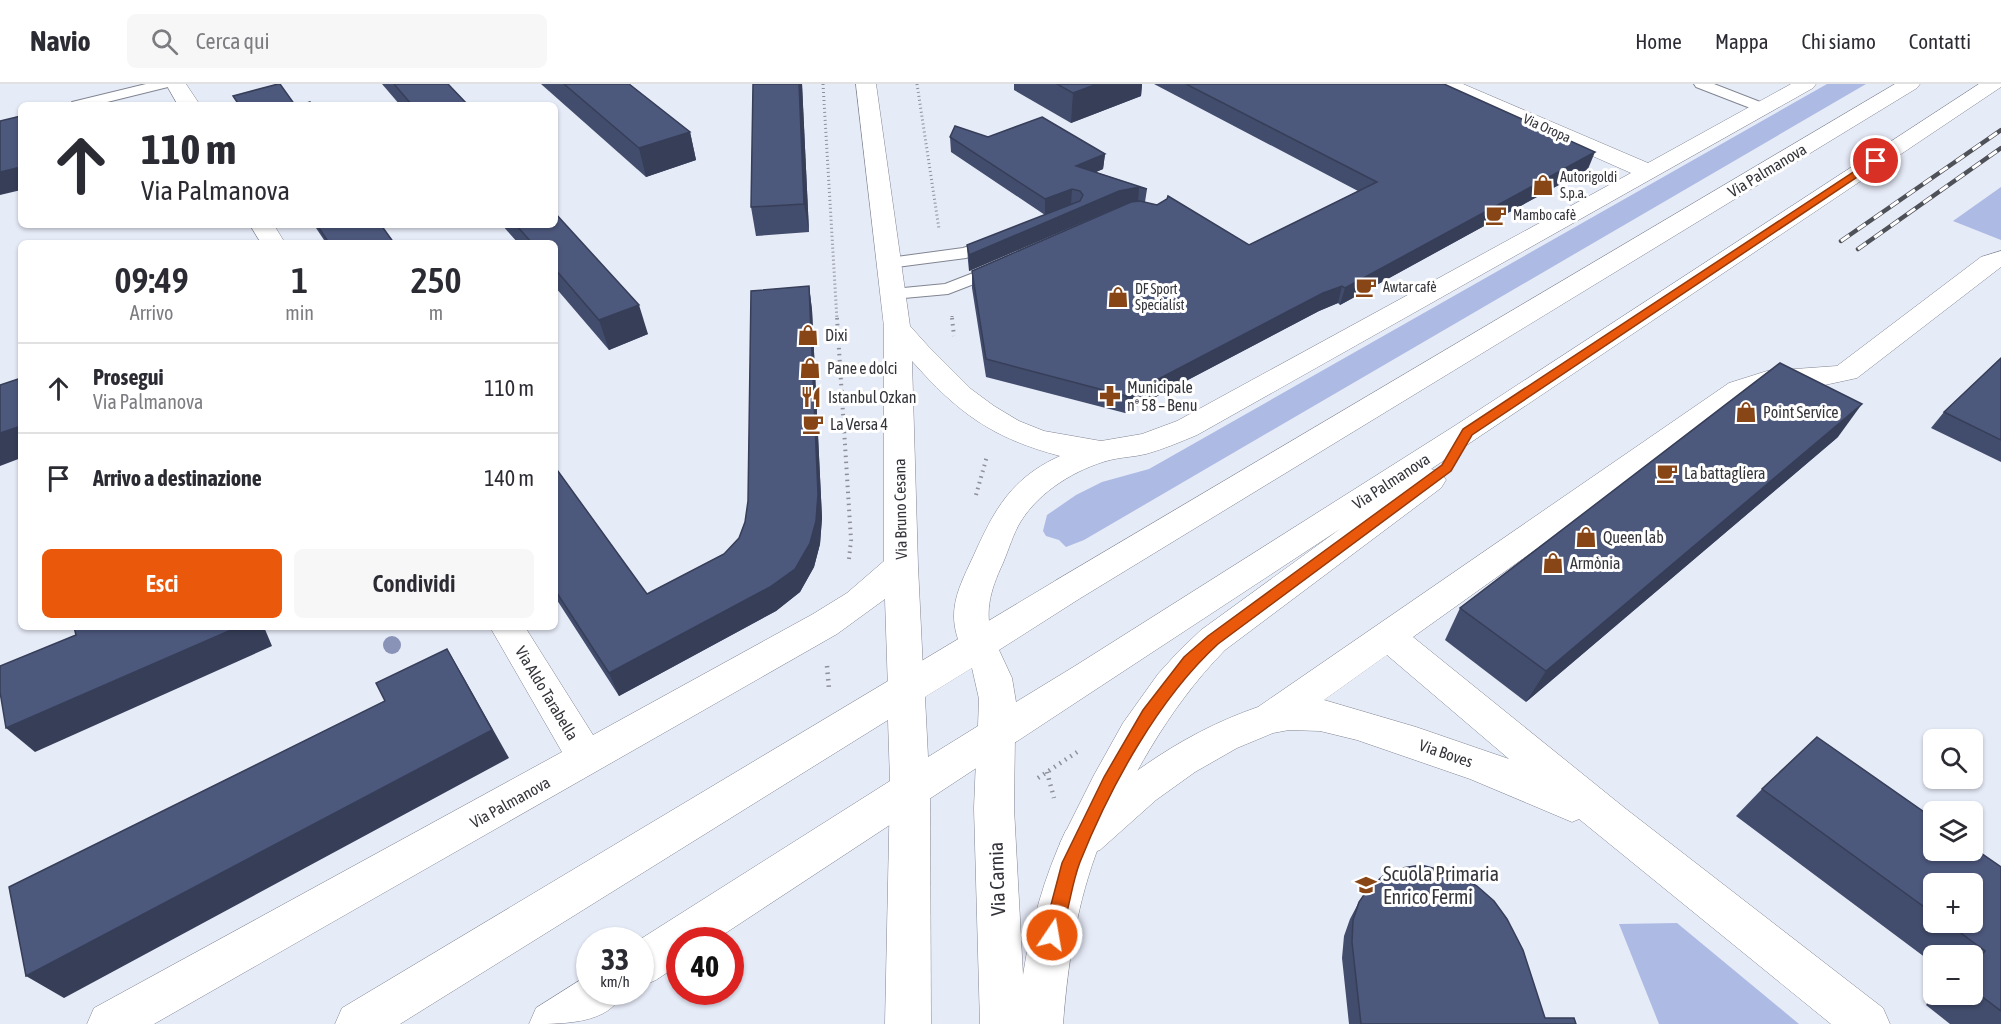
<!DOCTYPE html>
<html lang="it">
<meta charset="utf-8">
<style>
:root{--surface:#fff;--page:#f7f7f7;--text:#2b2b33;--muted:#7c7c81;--line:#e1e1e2;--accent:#ea580c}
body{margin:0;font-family:"Asap Condensed",sans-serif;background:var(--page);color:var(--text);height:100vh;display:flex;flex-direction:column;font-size:22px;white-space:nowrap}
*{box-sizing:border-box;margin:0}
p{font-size:20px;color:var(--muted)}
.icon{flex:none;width:33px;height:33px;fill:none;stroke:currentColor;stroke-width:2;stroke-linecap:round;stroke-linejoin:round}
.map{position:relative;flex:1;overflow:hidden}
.drawer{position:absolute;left:18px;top:156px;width:540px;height:390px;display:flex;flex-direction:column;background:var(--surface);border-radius:9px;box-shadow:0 2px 4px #0004}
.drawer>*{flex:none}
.banner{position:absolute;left:18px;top:18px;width:540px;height:126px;border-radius:9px;box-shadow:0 2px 4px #0004;background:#fff;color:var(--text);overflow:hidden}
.controls{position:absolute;left:1923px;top:645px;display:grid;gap:12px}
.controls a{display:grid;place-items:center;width:60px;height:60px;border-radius:9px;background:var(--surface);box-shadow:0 2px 4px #0004;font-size:30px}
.speed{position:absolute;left:576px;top:843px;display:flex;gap:12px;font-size:30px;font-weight:700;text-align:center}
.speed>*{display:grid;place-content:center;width:78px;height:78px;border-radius:50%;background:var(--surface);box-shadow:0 2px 4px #0004;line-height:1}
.speed small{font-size:15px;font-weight:400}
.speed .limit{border:9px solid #d22;background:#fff;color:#111}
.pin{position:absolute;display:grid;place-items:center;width:51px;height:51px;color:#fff;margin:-26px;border:3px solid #fff;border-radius:50%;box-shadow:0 2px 6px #0007}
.me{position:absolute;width:66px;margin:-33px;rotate:12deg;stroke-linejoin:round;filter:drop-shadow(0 0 4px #0008)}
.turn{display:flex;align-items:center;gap:21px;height:126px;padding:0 24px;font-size:27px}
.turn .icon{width:78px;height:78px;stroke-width:2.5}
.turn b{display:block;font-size:42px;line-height:51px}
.eta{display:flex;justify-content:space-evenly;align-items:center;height:102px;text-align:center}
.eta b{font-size:36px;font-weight:600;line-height:42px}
.cta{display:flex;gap:12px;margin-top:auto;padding:12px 24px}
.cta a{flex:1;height:69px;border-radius:9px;background:var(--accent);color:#fff;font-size:24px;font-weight:600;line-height:69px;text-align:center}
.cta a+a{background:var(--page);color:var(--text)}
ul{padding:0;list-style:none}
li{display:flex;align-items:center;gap:18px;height:90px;padding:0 24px;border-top:2px solid var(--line)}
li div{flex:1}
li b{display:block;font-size:22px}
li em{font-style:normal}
header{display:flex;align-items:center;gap:36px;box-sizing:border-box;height:84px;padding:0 30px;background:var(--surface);border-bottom:2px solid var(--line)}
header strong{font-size:28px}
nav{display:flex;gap:33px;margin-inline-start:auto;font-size:21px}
.search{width:420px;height:54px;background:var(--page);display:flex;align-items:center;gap:15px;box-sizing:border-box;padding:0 21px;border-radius:9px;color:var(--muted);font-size:22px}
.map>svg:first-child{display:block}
.green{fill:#adbae3}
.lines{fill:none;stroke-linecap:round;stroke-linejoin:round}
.lane-casing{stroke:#818592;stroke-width:2}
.street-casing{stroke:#818592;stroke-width:1}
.secondary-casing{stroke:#818592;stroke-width:1}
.primary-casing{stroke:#818592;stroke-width:1}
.highway-casing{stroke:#818592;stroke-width:1}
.path-far2{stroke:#8d9099;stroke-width:3;stroke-dasharray:1 3;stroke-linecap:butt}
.path-far1{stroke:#8d9099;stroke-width:4;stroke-dasharray:1.5 4.5;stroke-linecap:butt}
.path{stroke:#8d9099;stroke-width:4.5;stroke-dasharray:1.5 5;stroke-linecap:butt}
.lane{fill:#fff;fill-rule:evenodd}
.street{fill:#fff;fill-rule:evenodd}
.secondary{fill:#fff;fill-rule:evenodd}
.primary{fill:#fff;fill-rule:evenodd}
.highway{fill:#fff;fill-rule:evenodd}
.rail-casing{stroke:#4f5158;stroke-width:4.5}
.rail{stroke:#fff;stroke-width:3;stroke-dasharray:10;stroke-linecap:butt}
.tree{fill:#8992b7}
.wall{fill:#424c6c;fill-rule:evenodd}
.shaded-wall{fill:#363e58}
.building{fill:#4d587d;stroke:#363e58;stroke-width:1.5}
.route{fill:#ea580c;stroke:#983908;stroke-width:1.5}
.labels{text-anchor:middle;stroke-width:6;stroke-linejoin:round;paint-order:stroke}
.far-street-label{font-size:14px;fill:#34353b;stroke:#fff}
.far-poi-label{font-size:14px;fill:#34353b;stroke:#fff;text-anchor:start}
.street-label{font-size:16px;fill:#34353b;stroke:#fff}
.poi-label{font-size:16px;fill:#34353b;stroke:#fff;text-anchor:start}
.near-poi-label{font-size:20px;fill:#34353b;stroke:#fff;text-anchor:start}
.near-street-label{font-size:20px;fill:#34353b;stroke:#fff}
</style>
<header>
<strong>Navio</strong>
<div class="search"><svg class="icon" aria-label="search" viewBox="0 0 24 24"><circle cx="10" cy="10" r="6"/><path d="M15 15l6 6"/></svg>Cerca qui</div>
<nav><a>Home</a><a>Mappa</a><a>Chi siamo</a><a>Contatti</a></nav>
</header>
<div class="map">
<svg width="2001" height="940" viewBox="0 0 2001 940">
<rect width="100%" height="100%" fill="#e6ebf8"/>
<g class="green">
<polygon points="1827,0 1866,0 1084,456 1066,463 1059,456 1046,452 1043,447 1047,431 1076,411 1102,398 1149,385"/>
<polygon points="2001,103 2001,156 1953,137"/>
<polygon points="1677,839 1799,940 1659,940 1619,840"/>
</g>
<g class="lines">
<defs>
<g id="lane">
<polygon points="146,0 170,0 168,3 95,21 70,21 72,18"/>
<polygon points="1694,0 1714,0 1768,21 1770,24 1763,28 1758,27 1696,3"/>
<polygon points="995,153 1001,154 1003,158 1001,162 966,174 889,184 883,183 880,179 883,175 889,174 963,164"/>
<polygon points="999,179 1005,180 1008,184 1005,188 948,210 893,215 887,214 884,210 887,206 893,205 945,200"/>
</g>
<g id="street">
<polygon points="166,0 186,0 200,21 178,21"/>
<path d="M856,0H876L910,242L928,262L971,305L994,322L1019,337L1044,347L1101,357L1142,350L1177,337L1631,89L1439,4L1436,0H1463L1648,79L1791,0H1816L1813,4L1197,351C1180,358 1164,365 1146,370C1134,373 1122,373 1110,376C1076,385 1040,407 1021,437C1013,450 1009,465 1003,479C990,507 982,532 996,562L991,572L978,576L965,572C945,532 955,511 973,473C994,426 1011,394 1060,372C992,354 958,329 912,277L918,482L924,606L919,617L906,621L893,617L888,606L885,515L837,550L154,940H87L94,924L562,668L490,543H525L593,651L813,530L847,509L884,477V243Z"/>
<polygon points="250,141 274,141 285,159 261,159"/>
<path d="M2001,167V183L1857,294L1820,302L1767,305L1749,313L1413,553L1626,725L1883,924L1890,940H1831L1579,735L1572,738L1470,695L1357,656L1320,647L1289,646L1273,649L1237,664L1195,688L1156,716L1100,766L1086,771L1072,766L1066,753L1072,740C1128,689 1186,648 1258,623L1729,299L1767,287L1837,282L1981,173ZM1387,571L1509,675L1416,643L1324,616Z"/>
</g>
<g id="secondary">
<path d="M996,635L1009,640L1015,651L1014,724L1023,891C1031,840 1044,793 1066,746L1080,740L1094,746L1100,759C1077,818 1068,877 1063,940H980L974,724L977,651L983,640Z"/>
<polygon points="910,688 924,693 930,705 931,940 885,940 890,705 896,693"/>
</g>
<g id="primary">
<path d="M1067,493L1079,497L1084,506L1079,515L999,566L1012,594L1016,618L1075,582L1088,577L1101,582L1106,592L1101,602L715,856H680V880L656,896L640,903L639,856L890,697L888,636L400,940H335L342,924L1055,497ZM972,584L979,615L978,642L928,673L925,613Z"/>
<path d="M590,890V908H623C610,940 565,940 529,940L536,924Z"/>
</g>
<g id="highway">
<polygon points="1895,0 1920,0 1917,4 1079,515 1067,519 1055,515 1050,506 1055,497"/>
<path d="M1979,0H2001V3L1431,385L1441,388L1446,396L1441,404L1225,566C1166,626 1130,697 1094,772L1080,778L1066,772L1060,759L1094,691L1123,639L1158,590L1178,568L1201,546L1340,445L1101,602L1088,607L1075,602L1070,592L1075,582L1456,341Z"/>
</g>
</defs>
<use href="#lane" class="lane-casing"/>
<use href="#street" class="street-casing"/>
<use href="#secondary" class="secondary-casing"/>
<use href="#primary" class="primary-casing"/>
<use href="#highway" class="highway-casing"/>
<g class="path-far2">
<polyline points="823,0 837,236"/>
<polyline points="917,0 939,145"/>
<polyline points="952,232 952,236"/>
</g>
<g class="path-far1">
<polyline points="837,234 851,456 849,475"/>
<polyline points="952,234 954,252"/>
<polyline points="976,411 987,372"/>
</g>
<g class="path">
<polyline points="827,582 829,605"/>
<polyline points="1047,688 1054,714"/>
<polyline points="1038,694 1077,668"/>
</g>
<use href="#lane" class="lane"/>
<use href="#street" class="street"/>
<use href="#secondary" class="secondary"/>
<use href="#primary" class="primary"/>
<use href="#highway" class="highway"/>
<defs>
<g id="rail">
<polyline points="1841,157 2001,46"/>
<polyline points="1858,165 2001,64"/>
</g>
</defs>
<use href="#rail" class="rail-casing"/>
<use href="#rail" class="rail"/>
</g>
<circle class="tree" cx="392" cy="561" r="9"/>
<g class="wall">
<polygon points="382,0 448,0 468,21 400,21"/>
<polygon points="541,0 629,0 690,48 696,76 646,93"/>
<polygon points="802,0 809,148 756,152 751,123"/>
<polygon points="1014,0 1142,0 1141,12 1071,39 1014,6"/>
<polygon points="1154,0 1444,0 1588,85 1340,221 1338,219 1319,227 1125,329 986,293 972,204 972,187 1119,123 969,187 968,177 967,161 1045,131 951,68 950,53 988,53 1105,70 1103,85 1096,88 1147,105 1145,118 1249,161 1358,107"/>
<polygon points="314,141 381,141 394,159 326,159"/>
<polygon points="502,141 555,141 648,250 609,266 555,203 555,159 518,159"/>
<polygon points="809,202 812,226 822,434 820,460 814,483 800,508 776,527 619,612 555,513 555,383 647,510 724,470 739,454 745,438"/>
<polygon points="2001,274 2001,378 1931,344 1944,328"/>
<polygon points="1838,353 1526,618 1445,556 1460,524"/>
<path d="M1762,705L2001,783V940H1950L1926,921L1934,910H1972V872H1934V880L1736,732ZM1934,800L1972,838H1934Z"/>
<polygon points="1359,818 1545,934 1576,940 1349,940 1342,874 1344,852 1350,835"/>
</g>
<g class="shaded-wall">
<polygon points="799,0 802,0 809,148 804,120"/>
<polygon points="1097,0 1142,0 1141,12 1071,39 1073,9"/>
<polygon points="690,48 696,76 646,93 639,64"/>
<polygon points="1595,68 1588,85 1340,221 1345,204"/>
<polygon points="1105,70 1103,85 1075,97 1076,82"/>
<polygon points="21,83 21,106 0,111 0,88"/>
<polygon points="1139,103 1138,119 1118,123 969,187 969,171 1119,107"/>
<polygon points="1072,105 1071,121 1045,131 1045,115"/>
<polygon points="809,202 812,226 822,434 820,460 814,483 800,508 776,527 619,612 609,589 770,503"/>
<polygon points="1342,202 1338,219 1319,227 1125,329 1126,312 1323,209"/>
<polygon points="639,221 648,250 609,266 599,236"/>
<polygon points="1862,320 1838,353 1526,618 1546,587"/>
<polygon points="21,342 21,374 0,382 0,349"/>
<polygon points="238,543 264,543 272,562 35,668 6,644"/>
<polygon points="447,565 464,594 509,674 64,914 26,892 492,646"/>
</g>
<g class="building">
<polygon points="278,0 280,0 295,21 239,21 233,12"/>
<polygon points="394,0 448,0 468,21 412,21"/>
<polygon points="564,0 629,0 690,48 639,64"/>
<polygon points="753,0 799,0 804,120 751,123"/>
<polygon points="1057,0 1097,0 1073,9"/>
<polygon points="1186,0 1444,0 1595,68 1345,204 1342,202 1323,209 1126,312 986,275 972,187 1131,118 1140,117 1157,121 1167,115 1168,112 1249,161 1377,98"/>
<polygon points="310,18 312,21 301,21"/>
<polygon points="21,32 21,83 0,88 0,37"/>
<polygon points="1042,33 1105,70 1076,82 1147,105 1139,103 1119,107 969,171 967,161 1080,117 1083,111 1080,107 1072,105 1045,115 950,53 955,42 988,53"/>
<polygon points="555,129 639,221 599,236 555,185 555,159 532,159 516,141 555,141"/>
<polygon points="317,141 381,141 394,159 329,159"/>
<polygon points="809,202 818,410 816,437 810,459 795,485 770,503 609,589 555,506 555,383 647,510 724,470 739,454 745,438 748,417 751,207"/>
<polygon points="2001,274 2001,356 1944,328"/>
<polygon points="1780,279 1862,320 1546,587 1460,524"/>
<polygon points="21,294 21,342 0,349 0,301"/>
<polygon points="74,543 238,543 6,644 0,608 0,582 76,551"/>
<polygon points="447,565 492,646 26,892 9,803 385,617 376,599"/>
<polygon points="1817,653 1934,735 1934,766 1972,766 1972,763 2001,783 2001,927 1972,905 1972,885 1985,867 1946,838 1972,838 1972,800 1934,800 1934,830 1762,705"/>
<polygon points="1421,781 1456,790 1477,802 1494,817 1507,835 1523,866 1545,934 1574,934 1576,940 1361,940 1352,858 1353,836 1359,818 1368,805 1390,786"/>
</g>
<path class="route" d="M1873,75L1881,77L1472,351L1451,387L1218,560C1158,615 1110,703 1080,778C1070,804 1069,832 1058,858L1052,860L1045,858L1043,851L1062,779L1104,693L1143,626L1184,573L1208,552L1442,381L1463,345Z"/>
<defs>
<symbol id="shop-bare" viewBox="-9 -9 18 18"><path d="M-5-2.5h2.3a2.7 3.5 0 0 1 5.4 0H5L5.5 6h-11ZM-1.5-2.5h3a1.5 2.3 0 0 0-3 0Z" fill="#884516" stroke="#fff" stroke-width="2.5" paint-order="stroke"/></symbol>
<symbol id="cafe-bare" viewBox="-9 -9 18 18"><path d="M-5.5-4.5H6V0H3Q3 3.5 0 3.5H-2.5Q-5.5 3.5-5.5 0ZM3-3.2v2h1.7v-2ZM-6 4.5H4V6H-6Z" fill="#884516" stroke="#fff" stroke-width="2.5" paint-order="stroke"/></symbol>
<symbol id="pharmacy-bare" viewBox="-9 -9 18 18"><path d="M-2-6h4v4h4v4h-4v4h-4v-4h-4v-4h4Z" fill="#884516" stroke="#fff" stroke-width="2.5" paint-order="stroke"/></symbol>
<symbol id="restaurant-bare" viewBox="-9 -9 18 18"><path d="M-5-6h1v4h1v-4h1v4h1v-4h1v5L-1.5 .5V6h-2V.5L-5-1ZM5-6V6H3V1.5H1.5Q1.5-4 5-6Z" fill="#884516" stroke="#fff" stroke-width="2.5" paint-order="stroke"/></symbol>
<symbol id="school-bare" viewBox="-9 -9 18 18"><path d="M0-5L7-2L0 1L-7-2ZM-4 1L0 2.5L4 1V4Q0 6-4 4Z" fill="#884516" stroke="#fff" stroke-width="2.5" paint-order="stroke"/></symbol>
</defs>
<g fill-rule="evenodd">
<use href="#shop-bare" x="1528" y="86" width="30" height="30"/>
<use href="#cafe-bare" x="1481" y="116" width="30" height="30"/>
<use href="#cafe-bare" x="1351" y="188" width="30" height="30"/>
<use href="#shop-bare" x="1103" y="198" width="30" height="30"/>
<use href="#shop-bare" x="793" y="236" width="30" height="30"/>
<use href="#shop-bare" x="795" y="269" width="30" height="30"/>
<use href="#pharmacy-bare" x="1095" y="297" width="30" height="30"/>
<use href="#restaurant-bare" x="796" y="298" width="30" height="30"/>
<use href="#shop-bare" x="1731" y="313" width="30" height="30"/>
<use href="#cafe-bare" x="798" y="325" width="30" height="30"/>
<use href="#cafe-bare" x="1652" y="374" width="30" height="30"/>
<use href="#shop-bare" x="1571" y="438" width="30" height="30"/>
<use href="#shop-bare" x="1538" y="464" width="30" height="30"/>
<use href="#school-bare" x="1351" y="786" width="30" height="30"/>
</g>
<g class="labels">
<g class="far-street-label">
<text transform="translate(1547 44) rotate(24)" y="5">Via Oropa</text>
</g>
<g class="far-poi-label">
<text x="1560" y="98">Autorigoldi<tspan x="1560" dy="16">S.p.a.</tspan></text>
<text x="1513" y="136">Mambo cafè</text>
<text x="1383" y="208">Awtar cafè</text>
<text x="1135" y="210">DF Sport<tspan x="1135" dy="16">Specialist</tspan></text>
</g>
<g class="street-label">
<text transform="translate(1767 86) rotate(-31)" y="6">Via Palmanova</text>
<text transform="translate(1391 397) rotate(-33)" y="6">Via Palmanova</text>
<text transform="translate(900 425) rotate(-91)" y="6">Via Bruno Cesana</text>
<text transform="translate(547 609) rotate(59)" y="6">Via Aldo Tarabella</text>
<text transform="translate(1446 669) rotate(19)" y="6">Via Boves</text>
<text transform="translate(510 718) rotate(-29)" y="6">Via Palmanova</text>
</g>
<g class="poi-label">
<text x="825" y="257">Dixi</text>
<text x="827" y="290">Pane e dolci</text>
<text x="1127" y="309">Municipale<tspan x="1127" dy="18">nº 58 – Benu</tspan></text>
<text x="828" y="319">Istanbul Ozkan</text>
<text x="1763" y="334">Point Service</text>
<text x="830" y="346">La Versa 4</text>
<text x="1684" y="395">La battagliera</text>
<text x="1603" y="459">Queen lab</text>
<text x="1570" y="485">Armònia</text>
</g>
<g class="near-poi-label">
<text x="1383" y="797">Scuola Primaria<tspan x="1383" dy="23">Enrico Fermi</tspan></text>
</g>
<g class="near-street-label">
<text transform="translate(997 795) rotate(-92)" y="7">Via Carnia</text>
</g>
</g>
</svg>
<div class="controls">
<a><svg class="icon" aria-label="search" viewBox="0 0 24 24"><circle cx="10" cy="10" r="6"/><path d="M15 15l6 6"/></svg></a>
<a><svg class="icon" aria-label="layers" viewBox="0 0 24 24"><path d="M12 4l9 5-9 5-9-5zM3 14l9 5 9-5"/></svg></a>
<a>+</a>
<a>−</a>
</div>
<div class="speed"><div>33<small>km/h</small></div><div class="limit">40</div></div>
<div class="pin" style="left:1876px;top:77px;background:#d93025"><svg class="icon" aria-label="arrive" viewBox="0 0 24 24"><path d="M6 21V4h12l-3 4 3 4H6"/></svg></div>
<svg class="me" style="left:1052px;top:851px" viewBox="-20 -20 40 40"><circle r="17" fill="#ea580c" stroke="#fff" stroke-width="3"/><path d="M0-11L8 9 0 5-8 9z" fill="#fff"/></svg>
<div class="banner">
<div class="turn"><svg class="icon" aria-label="ahead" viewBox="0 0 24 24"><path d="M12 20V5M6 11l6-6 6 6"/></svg><div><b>110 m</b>Via Palmanova</div></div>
</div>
<section class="drawer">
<div class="eta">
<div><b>09:49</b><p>Arrivo</p></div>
<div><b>1</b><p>min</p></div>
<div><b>250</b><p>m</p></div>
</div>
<ul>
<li><svg class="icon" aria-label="ahead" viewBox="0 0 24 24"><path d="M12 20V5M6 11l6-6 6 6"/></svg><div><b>Prosegui</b><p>Via Palmanova</p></div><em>110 m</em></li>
<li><svg class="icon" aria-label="arrive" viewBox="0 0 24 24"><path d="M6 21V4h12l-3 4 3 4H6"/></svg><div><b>Arrivo a destinazione</b></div><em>140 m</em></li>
</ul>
<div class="cta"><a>Esci</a><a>Condividi</a></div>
</section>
</div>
